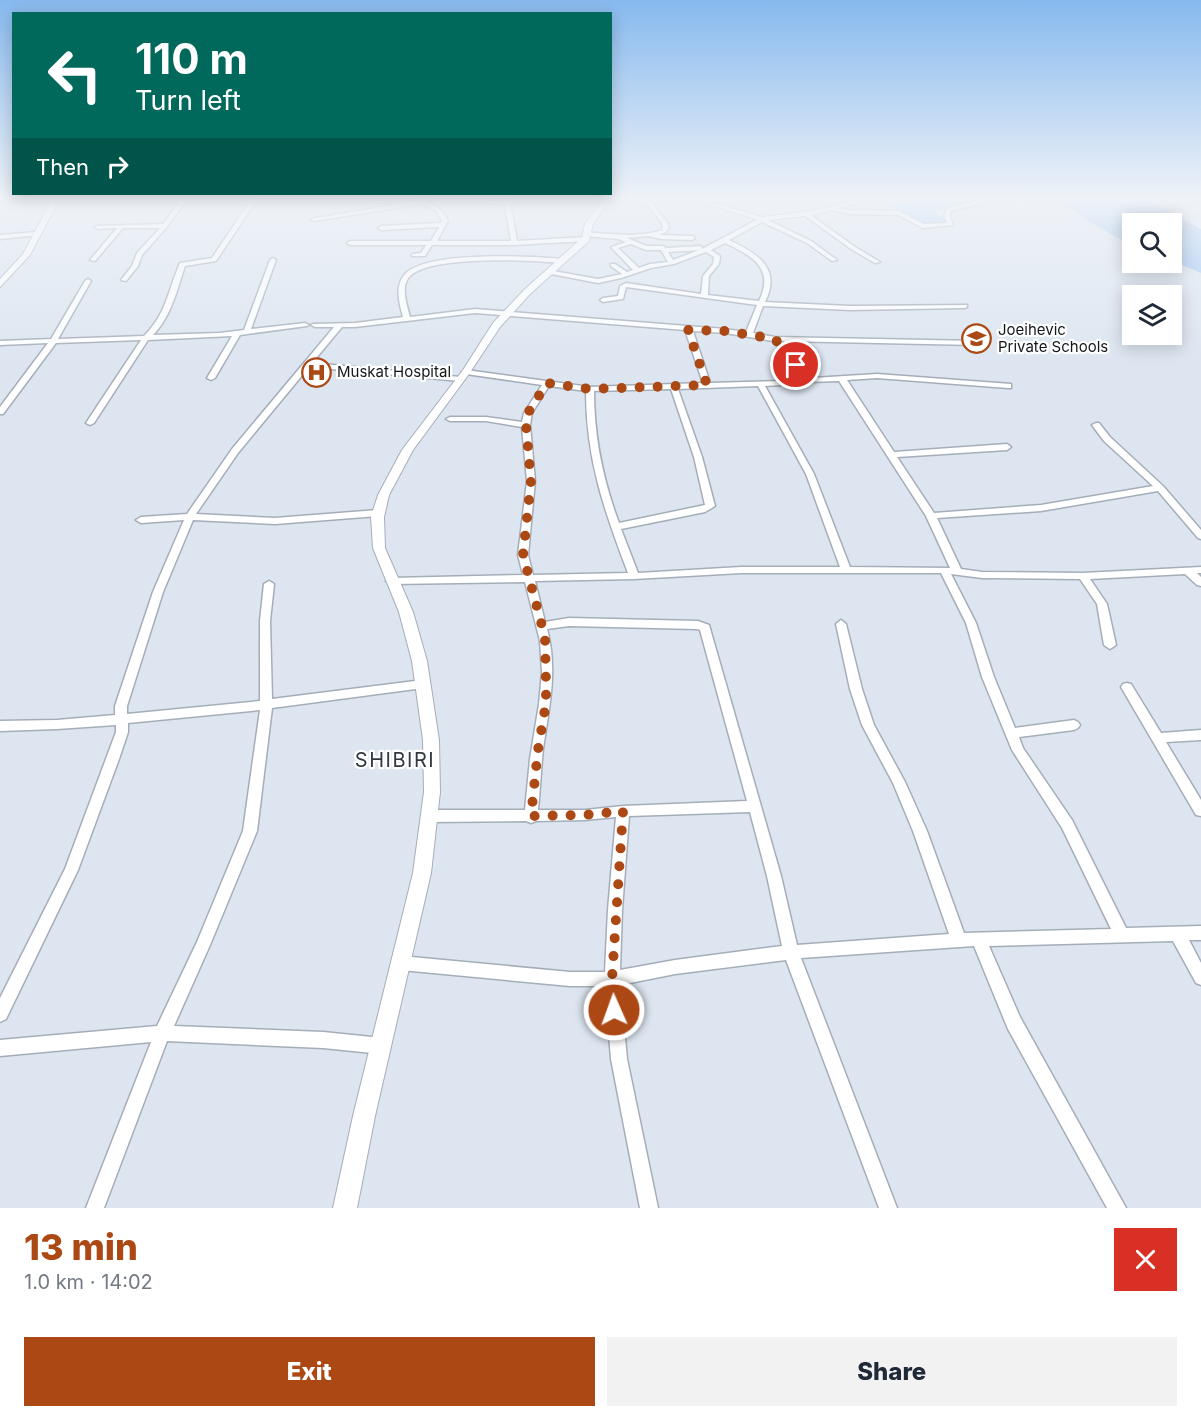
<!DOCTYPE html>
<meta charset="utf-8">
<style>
:root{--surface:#fff;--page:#f2f2f3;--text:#1f2937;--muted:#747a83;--accent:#ac4814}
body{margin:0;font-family:Inter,sans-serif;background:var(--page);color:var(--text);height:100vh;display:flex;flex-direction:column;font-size:22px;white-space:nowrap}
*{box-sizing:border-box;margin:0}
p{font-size:20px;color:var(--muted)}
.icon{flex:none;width:33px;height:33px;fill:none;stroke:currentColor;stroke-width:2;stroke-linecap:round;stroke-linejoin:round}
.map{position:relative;height:1208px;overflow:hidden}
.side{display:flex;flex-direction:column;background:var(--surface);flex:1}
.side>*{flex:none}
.hud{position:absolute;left:12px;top:12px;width:600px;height:183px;border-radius:0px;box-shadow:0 3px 15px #0003;background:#00695c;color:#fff;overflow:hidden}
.tools{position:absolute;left:1122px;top:213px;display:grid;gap:12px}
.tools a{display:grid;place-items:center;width:60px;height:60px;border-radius:0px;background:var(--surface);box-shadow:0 3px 15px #0003;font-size:30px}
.pin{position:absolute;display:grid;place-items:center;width:51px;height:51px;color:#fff;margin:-26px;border:3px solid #fff;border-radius:50%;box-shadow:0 2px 6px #0007}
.me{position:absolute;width:66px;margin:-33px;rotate:358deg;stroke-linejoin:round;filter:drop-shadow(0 0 4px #0008)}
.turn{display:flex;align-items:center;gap:21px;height:126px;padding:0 24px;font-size:27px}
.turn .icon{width:78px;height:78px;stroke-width:2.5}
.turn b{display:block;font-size:42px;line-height:51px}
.then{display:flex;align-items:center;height:57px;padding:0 24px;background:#0003;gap:12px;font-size:22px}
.round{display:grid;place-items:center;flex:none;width:63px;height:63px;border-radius:0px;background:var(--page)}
.head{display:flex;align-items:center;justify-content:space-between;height:102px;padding:0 24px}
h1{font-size:36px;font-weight:800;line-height:45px;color:var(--accent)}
.cta{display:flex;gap:12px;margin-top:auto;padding:12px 24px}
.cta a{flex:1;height:69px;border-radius:0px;background:var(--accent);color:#fff;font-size:24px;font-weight:800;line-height:69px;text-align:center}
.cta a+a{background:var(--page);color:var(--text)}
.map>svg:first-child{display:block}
.water{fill:#96c1f6}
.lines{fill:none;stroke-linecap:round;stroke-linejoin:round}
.stream{stroke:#96c1f6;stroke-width:1.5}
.minor-casing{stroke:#a5aeb8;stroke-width:3}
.tertiary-casing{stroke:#a5aeb8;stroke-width:2}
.secondary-casing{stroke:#a5aeb8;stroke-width:2}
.minor{fill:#fff;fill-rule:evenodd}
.tertiary{fill:#fff;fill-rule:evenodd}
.secondary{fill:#fff;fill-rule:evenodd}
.route{stroke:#ac4814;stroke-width:10;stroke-dasharray:0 18}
.labels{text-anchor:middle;stroke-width:4.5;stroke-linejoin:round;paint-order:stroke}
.far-poi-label{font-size:15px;fill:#14171a;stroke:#fff;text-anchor:start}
.neighbourhood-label{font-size:20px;letter-spacing:1.5px;fill:#313841;stroke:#fff}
</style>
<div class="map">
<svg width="1201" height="1208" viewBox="0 0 1201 1208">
<rect width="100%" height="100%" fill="#dce5f0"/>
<g class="water">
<polygon points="925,198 997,198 931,211 950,224 919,225 891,205"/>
<polygon points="1052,198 1144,198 1201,230 1201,272 1172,260 1172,224 1132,224 1132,244 1118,238"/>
</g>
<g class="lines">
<g class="stream">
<polyline points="1144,198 1201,230"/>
<polyline points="900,203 925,198"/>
<polyline points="891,205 902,213"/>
<polyline points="1079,214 1117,237"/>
<polyline points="948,222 930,211 974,203"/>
<polyline points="1123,240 1132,244"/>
<polyline points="1172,260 1201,272"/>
</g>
<defs>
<g id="minor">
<polygon points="182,198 188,198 167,227 142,255 138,266 126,281 121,280 132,266 137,253 160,228 123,228 95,261 90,260 117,228 98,229 95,227 96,226 163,224"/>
<path d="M252,198H258L216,261L185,266C177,290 171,317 153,335L220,333L244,330L270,260L273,258L276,260L251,329L305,323L309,325L307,326L240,335L215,378L211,380L207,378L232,336L148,340L94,423L90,425L86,423L141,340L56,343L3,414H0V407L48,343L0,345V341L51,339L85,281L88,279L91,281L58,339L144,336C167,313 168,290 180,263L212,258Z"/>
<path d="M417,198C431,203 442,207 448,221L437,241H511L505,204L486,203L485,202L488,200L510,201L517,241L586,237L589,239L586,241L514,245H432L425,256H412V254L421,253L426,245H350L347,243L350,241H431L439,227L381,230L378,228L381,226L441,223L442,221L436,211L422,204L314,221L311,219L416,201L414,200Z"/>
<path d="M642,198H648L666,221L669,227L666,232L659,235L692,236L695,238L692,240L661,239L648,236L627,238L647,246H663L666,248L700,246L702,247V249L762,217L811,241L837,260L832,261L807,243L762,222L729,240C757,253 782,268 765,302L850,306L967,305V307L965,308L850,310L763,306L753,333L775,337L978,341L979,343L975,345L781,341L813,378L877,374L1011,384V388H1008L877,378L847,380L894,452L1007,444L1011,447L1007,450L897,457L934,513L1041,505L1153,486L1104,441L1092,425L1096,423H1099L1110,437L1163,486L1201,530V539L1198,538L1158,491L1041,511L937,518L961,569L982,572L1083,573L1201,567V573H1197L1201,577V586L1197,585L1185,574L1090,579L1107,604L1116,645L1110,649L1104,645L1097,604L1080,579L982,578L951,574L976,623L994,677L1015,728L1074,720L1078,722L1080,725L1078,728L1074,730L1019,737L1023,748L1072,820L1126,928L1201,926V940H1189L1201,963V985L1196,983L1173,941L989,946L1020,1017L1126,1208H1107L1008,1029L974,946L801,958L897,1208H879L786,960L675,974L620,985L627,1059L658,1208H640L611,1059L605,986H570L401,970L396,968L394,963L396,958L401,956L570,972H605L608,910L616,817L585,820L536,821L531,823L526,821L431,822L426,820L424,816L426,812L431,810H525L530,759L539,704L542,672L540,641L525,582L391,584L386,581L391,578L523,575L518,555L527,481L522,427L486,421H450L446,419L450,417H486L522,422L524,413L542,385L466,374L462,372L466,370L590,387L703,383L685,330L475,313L355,327H342L312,363L460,377L464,379L460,381L309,367L238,453L196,514L275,518L378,510L383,513L378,516L275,524L193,520L163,592L127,706V714L260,701V621L264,584L269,581L274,584L270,621L272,699L423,680L427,681L429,684L427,687L423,688L272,708L257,831L210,945L174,1026L323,1032L382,1038L388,1040L390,1046L388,1052L382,1054L323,1048L167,1041L104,1208H86L151,1042L0,1056V1040L157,1026L197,942L243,831L260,710L128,723V732L119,759L78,870L6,1019L0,1022V998L65,869L116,732V725L57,729L0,731V721L57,720L115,715V706L153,592L184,520L141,523L136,520L141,517L187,514L232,449L334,327H315L311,325L313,324L355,323L403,317C399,303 394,285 406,273C430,251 528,256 561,259L564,261L561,263C530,260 432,255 410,276C400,286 407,305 410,317L475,309L725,329L746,332L757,305L626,287L623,299L603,302L600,300L603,298L618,296L620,286L626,283L701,294L703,276L713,264L714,257L706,252L674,264L651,268L621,278L598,283L546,273V271L548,270L598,279L622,274L611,266V264H615L627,272L633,270L611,247L626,242L618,239L586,236L583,234L586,232C609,234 640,238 662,230L663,227L661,222ZM725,243C752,255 775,269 759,301L708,295L709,276L719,264L720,256L711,250ZM631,244L646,250H661L668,262L650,264L639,268L618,248ZM702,249L673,260L668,252L700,250ZM693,331L725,333L773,341L808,382L839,381L926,516L950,568L850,567L814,474L765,386L781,385L785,383L781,381L710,383ZM549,386L586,391C586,459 604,510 628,573L533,575L528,555L535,481L530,425L532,413ZM758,386L806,474L840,567H741L638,573L621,529L705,512L715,506L702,457L678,389ZM671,389L694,457L705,505L619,523C603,480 594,438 594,391ZM741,573H941L966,623L982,677L1012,750L1062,828L1111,929L964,933L927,831L905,782L874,725L862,689L846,624L841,620L836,624L850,689L862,725L893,783L913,831L949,934L797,945L781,876L709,625L698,621L569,618L545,622L535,581L634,579ZM569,626L697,629L700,630L747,801L623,806L585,810H538C540,790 541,769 543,749C549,709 558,669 547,629ZM750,812L767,876L782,946L675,960L620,970L622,910L629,816Z"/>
<polygon points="991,198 1001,198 951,211 950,216 953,225 923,228 898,215 849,214 828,209 831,207 849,210 899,211 924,224 947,223 944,216 947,209"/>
<polygon points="804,213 808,213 855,247 880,262 875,263 851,249 804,215"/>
<polygon points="37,232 40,234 39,235 0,239 0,235"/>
<polygon points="1127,683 1131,684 1161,733 1201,730 1201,740 1166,742 1201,800 1201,816 1196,815 1121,687 1123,684"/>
</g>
<polygon id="tertiary" points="688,198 698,198 762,217 812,211 865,198 876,198 812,215 762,221"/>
<g id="secondary">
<polygon points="53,198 60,198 30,255 0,287 0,279 23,254"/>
<polygon points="604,198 611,198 593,224 589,241 530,294 500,327 469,374 413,450 389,495 384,517 385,548 413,612 427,661 439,740 440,792 431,873 375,1116 357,1208 333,1208 353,1116 413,873 424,792 423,740 412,661 399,612 373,548 371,517 378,495 402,450 463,370 493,323 524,290 582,238 585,224"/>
</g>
</defs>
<use href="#minor" class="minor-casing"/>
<use href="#tertiary" class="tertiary-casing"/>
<use href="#secondary" class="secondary-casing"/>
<use href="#minor" class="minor"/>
<use href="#tertiary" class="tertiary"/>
<use href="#secondary" class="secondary"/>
</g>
<linearGradient id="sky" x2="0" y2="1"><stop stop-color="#87b9ee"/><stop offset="0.54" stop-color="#eff3f8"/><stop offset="1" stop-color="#eff3f8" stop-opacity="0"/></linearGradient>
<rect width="1201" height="367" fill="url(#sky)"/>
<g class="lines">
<polyline class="route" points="614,1010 612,979 623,811 585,815 531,816 538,750 546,703 546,683 545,637 523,555 531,481 526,425 528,413 547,383 590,389 707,385 688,330 725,331 775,339 796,365"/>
</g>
<defs>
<symbol id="school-ring" viewBox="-11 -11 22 22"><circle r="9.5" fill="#fff" stroke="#ac4814" stroke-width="1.5"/><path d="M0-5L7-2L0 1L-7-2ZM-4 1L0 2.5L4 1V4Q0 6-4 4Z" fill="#ac4814"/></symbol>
<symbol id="hospital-ring" viewBox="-11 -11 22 22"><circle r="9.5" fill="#fff" stroke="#ac4814" stroke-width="1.5"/><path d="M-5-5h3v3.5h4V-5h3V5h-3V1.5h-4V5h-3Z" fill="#ac4814"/></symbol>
</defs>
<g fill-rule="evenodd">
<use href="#school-ring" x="960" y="322" width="33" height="33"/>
<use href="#hospital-ring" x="300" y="356" width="33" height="33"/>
</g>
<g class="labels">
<g class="far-poi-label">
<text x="998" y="335">Joeihevic<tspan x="998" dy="17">Private Schools</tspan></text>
<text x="337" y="377">Muskat Hospital</text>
</g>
<g class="neighbourhood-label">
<text x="395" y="767">SHIBIRI</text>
</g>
</g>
</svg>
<div class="tools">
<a><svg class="icon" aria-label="search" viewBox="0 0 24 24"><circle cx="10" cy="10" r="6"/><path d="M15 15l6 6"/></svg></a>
<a><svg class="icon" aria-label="layers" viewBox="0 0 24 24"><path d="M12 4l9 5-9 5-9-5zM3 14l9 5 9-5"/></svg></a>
</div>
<div class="pin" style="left:796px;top:365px;background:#d93025"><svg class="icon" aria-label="arrive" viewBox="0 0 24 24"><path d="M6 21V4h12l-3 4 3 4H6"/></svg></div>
<svg class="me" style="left:614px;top:1010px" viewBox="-20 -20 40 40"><circle r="17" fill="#ac4814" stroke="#fff" stroke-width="3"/><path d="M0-11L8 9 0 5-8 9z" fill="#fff"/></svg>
<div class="hud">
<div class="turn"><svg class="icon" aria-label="left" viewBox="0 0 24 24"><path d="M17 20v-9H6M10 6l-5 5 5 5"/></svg><div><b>110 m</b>Turn left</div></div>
<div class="then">Then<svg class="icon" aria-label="right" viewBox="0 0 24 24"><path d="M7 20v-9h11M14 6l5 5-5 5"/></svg></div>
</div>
</div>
<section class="side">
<div class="head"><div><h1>13 min</h1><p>1.0 km · 14:02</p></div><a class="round" style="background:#d93025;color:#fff"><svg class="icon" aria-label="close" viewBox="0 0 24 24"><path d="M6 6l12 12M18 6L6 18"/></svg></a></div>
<div class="cta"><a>Exit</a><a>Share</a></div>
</section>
